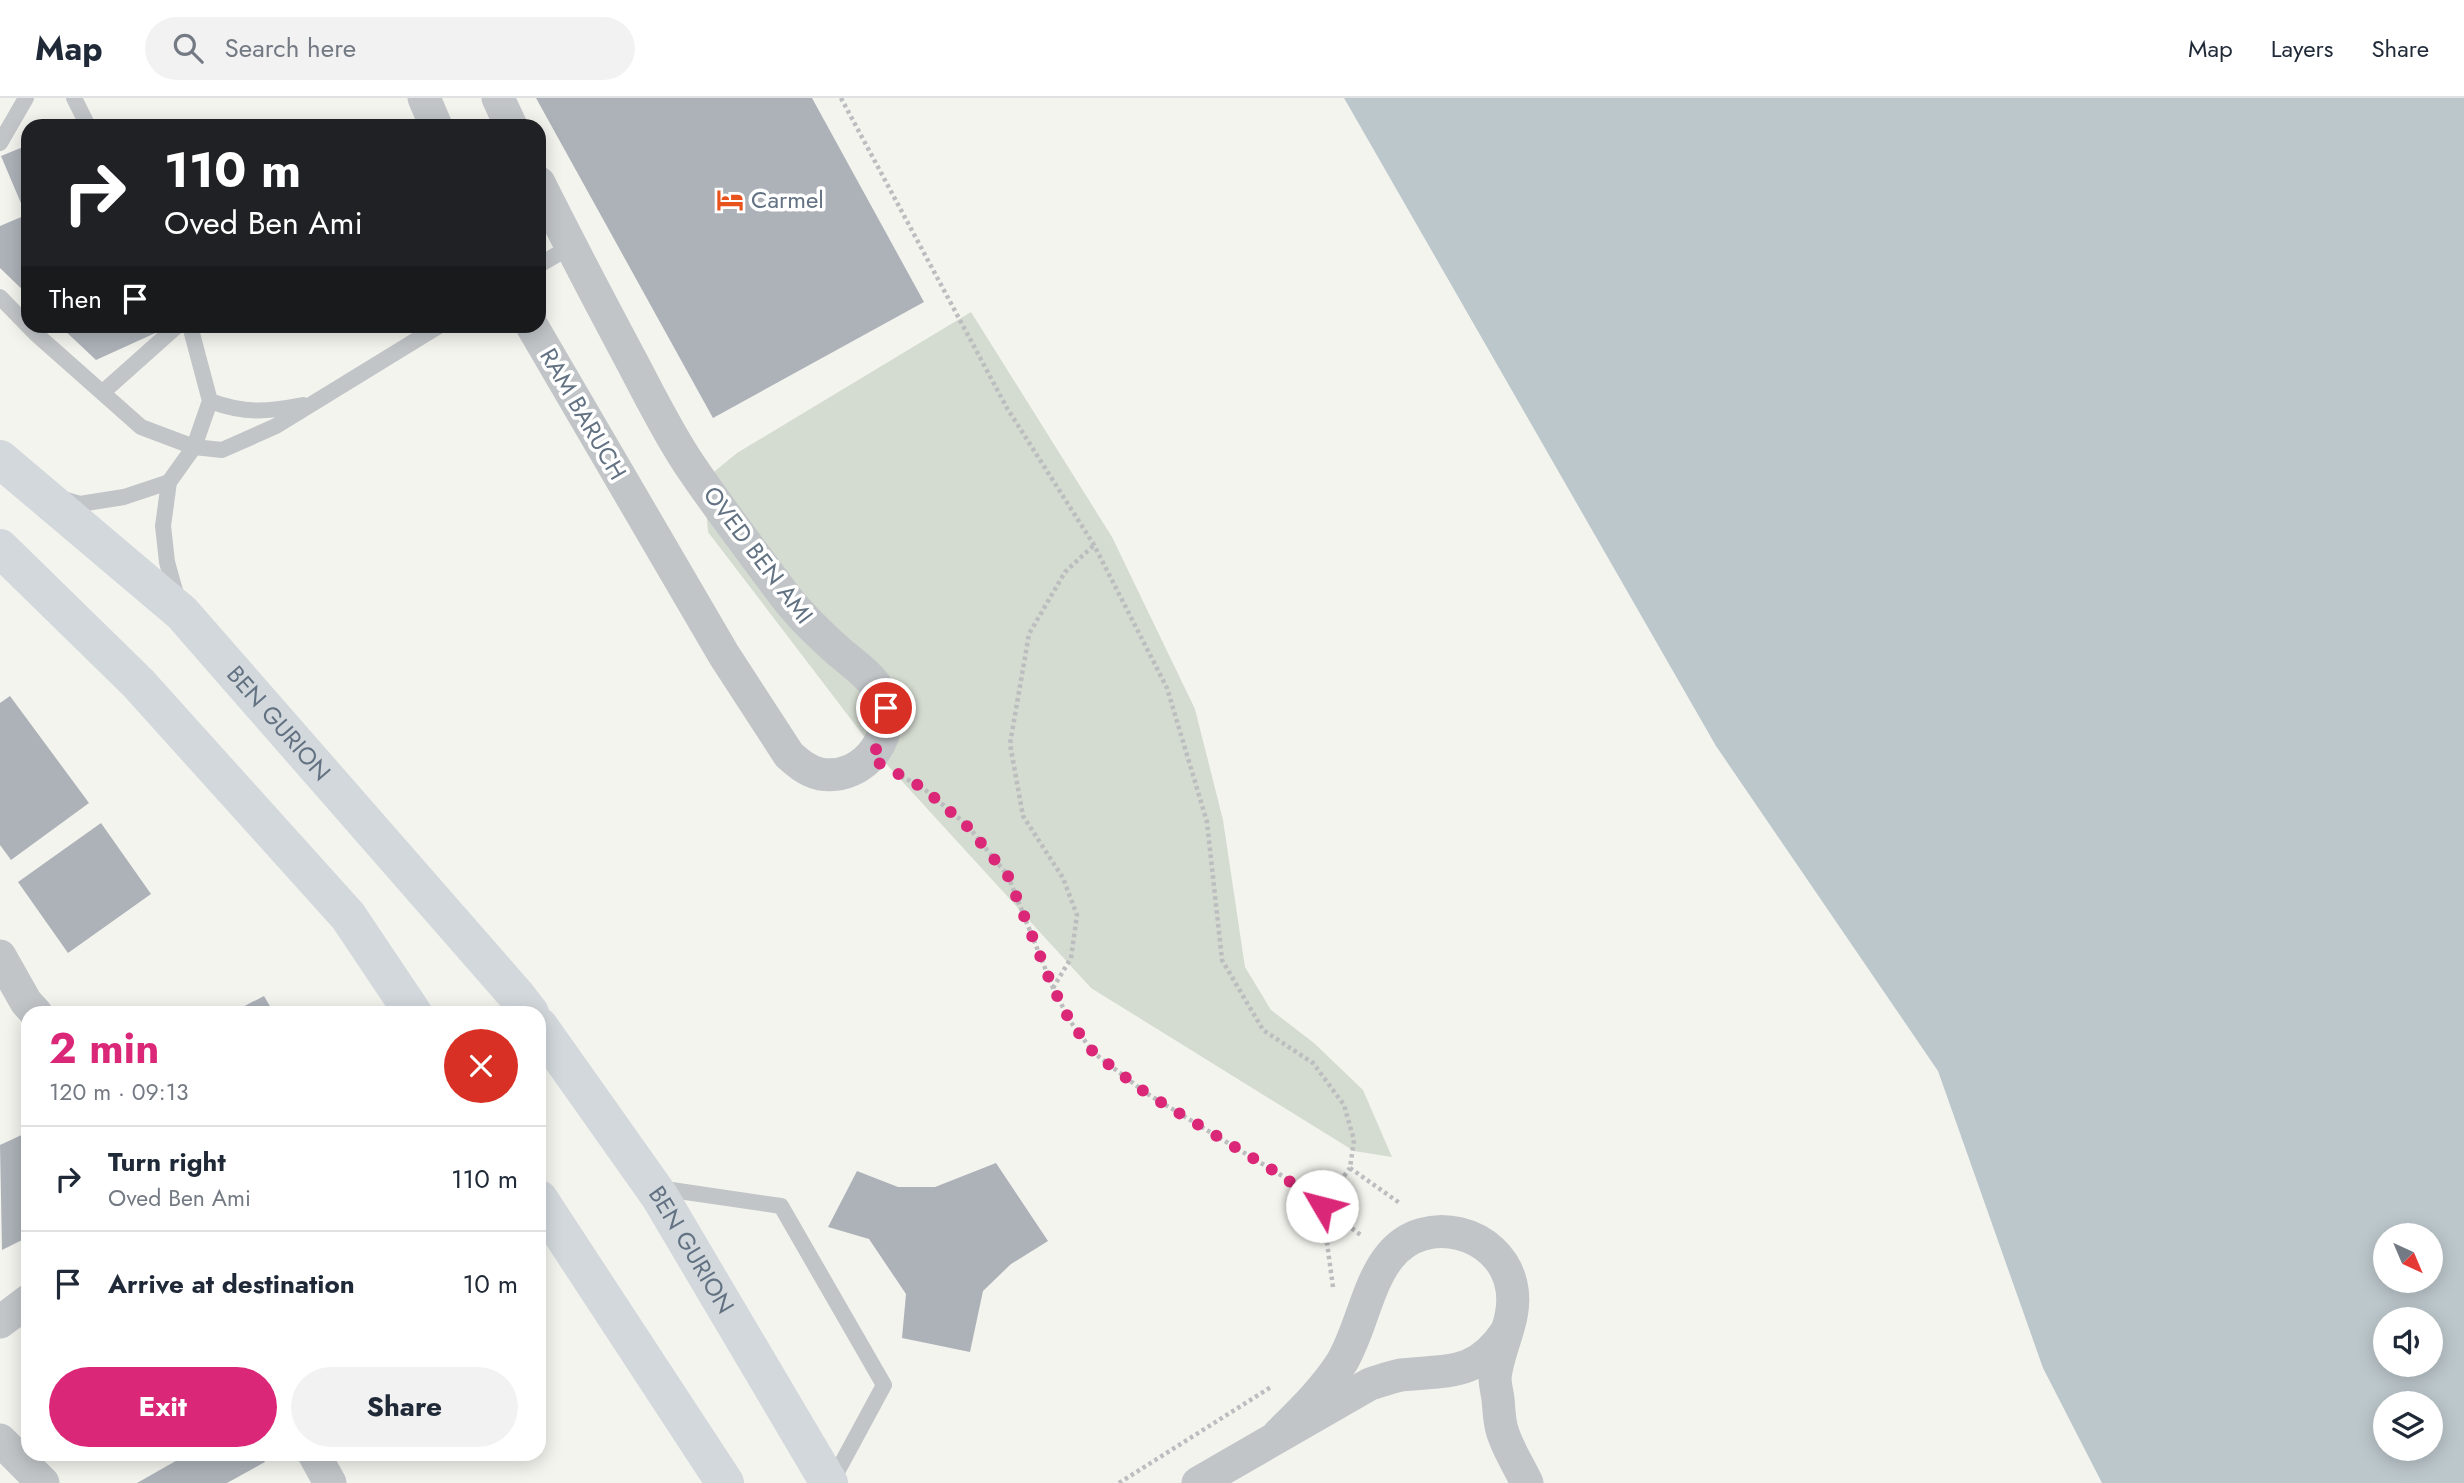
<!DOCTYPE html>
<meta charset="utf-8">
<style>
:root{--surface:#fff;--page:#f2f2f3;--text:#1f2937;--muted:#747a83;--line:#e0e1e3;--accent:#db2777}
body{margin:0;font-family:Jost,sans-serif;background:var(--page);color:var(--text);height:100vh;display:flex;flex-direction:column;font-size:26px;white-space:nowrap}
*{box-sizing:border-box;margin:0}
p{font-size:23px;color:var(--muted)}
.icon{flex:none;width:38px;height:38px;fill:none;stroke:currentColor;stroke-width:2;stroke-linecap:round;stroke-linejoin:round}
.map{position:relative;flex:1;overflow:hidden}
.details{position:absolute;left:21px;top:908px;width:525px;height:455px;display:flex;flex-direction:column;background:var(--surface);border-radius:21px;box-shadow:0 4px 18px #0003}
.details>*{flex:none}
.top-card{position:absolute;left:21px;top:21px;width:525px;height:214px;border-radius:21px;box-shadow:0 4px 18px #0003;background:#202124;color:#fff;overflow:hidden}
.needle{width:46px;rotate:136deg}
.controls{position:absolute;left:2373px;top:1125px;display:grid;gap:14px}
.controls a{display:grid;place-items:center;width:70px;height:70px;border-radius:50%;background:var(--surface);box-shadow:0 4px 18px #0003;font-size:35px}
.pin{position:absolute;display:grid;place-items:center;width:60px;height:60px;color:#fff;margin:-30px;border:4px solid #fff;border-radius:50%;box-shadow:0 2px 7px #0007}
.me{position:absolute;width:77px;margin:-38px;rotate:307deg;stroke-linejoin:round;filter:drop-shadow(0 0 5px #0008)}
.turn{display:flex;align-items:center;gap:24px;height:147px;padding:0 28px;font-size:32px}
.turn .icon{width:91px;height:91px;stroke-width:2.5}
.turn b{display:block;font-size:49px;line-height:60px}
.then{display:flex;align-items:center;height:66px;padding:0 28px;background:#0003;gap:14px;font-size:26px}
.round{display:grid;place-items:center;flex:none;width:74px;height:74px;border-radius:37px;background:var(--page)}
.headline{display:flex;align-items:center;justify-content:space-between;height:119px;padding:0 28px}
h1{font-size:42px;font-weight:700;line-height:52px;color:var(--accent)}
.cta{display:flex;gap:14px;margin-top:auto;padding:14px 28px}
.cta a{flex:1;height:80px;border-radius:42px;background:var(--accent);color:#fff;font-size:28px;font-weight:700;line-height:80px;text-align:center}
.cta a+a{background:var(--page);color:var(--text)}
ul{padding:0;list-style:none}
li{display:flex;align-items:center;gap:21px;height:105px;padding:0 28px;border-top:2px solid var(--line)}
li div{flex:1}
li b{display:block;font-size:26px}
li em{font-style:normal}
header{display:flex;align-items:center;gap:42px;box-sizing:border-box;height:98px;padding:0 35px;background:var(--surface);border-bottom:2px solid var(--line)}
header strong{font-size:33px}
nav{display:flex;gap:38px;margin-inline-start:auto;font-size:24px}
.search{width:490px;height:63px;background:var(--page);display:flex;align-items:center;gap:18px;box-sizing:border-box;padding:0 24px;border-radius:38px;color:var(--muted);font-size:26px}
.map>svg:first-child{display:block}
.green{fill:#d4dbd0}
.water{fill:#bcc7cc;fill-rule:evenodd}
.building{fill:#acb2b8}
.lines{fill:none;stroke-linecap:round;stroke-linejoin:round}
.path{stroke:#bbbdbf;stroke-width:4.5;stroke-dasharray:3.5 3.5;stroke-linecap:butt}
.service{stroke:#c1c5c8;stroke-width:16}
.minor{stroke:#c1c5c8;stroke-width:33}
.secondary{stroke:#d3d8dc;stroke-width:38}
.route{stroke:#db2777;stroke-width:12;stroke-dasharray:0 21.6}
.labels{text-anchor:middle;stroke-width:7;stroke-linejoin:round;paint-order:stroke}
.poi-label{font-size:24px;fill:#627282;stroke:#fff;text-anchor:start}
.street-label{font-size:24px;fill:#627282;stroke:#fff}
</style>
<header>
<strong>Map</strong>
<div class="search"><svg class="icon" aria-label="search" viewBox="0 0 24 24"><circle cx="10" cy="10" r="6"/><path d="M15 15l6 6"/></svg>Search here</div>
<nav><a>Map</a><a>Layers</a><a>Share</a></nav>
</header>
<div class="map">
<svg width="2464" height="1385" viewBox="0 0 2464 1385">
<rect width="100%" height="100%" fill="#f4f4ef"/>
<polygon class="green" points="971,214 1112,439 1195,611 1223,722 1245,869 1271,912 1314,945 1363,992 1392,1059 1354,1053 1091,890 879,658 708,434 704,382 737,355"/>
<path class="water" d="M1344,0H2464V1385H2102L2043,1270L1938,973L1716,648ZM2385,1138H2431V1183H2385ZM2385,1222H2431V1267H2385ZM2385,1306H2431V1351H2385Z"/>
<g class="building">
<polygon points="536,0 812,0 924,204 713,320"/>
<polygon points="28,47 28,197 0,170 0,128 26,117 1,58"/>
<polygon points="60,228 160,228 162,232 96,262"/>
<polygon points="10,598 89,705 11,762 0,747 0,605"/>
<polygon points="101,725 151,796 68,855 18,784"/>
<polygon points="264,898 274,915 231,915"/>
<polygon points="28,1034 28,1139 2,1152 0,1047"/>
<polygon points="996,1065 1048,1143 1011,1166 983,1193 970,1254 902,1240 906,1196 869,1141 828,1129 857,1073 898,1089 935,1089"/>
<polygon points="188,1356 260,1356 265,1364 227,1385 137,1385"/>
</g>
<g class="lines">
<g class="path">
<polyline points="841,0 1007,310 1094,447 1167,590 1207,724 1222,862 1263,932 1313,965 1344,1007 1354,1042 1350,1070 1401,1106"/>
<polyline points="901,678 923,690 968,728 1008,778 1053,890 1070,923 1094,955 1146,995 1284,1079 1362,1138"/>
<polyline points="1053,890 1071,860 1077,817 1063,780 1023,718 1010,646 1029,536 1065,474 1094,447"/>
<polyline points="1333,1189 1322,1108 1350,1070"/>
<polyline points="1119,1385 1271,1289"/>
</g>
<g class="service">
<polyline points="74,0 88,28"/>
<polyline points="0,45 26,0"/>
<polyline points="539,167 570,149"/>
<polyline points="0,199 36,236 141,329 194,349 222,352 276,328 439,228"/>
<polyline points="103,294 177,228"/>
<path d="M210,303C245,316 267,314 303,307"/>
<polyline points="63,401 80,406 124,399 169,384"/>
<polyline points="177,500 167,464 163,428 169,384 194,349 210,303 190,228"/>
<polyline points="658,1090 781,1108 884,1287 831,1385"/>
</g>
<g class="minor">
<polyline points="424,0 436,28"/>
<polyline points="498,0 511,28"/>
<path d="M532,228L724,557L789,657C798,665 807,673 820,676C866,684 902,632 879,592C869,576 851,564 837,552C816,533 796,514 779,490C749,449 717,408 689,366C667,333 650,298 632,264C600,204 569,145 539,85"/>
<polyline points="0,858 26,904 36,915"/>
<polyline points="0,1224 28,1203"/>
<path d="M1279,1336C1301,1314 1325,1291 1342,1264C1361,1232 1367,1186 1390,1158C1425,1114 1499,1133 1511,1186C1519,1219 1498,1248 1495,1280C1495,1286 1497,1294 1498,1301C1499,1311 1499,1322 1502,1332C1507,1350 1519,1368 1527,1385"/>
<polyline points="0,1342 43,1385"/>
<polyline points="314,1356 330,1385"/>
<path d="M1198,1385L1370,1286C1380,1283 1391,1279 1401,1277C1448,1272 1477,1278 1506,1234"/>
</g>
<g class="secondary">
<path id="s1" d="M0,361L182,515L516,897L530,915"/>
<polyline points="0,450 138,585 348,818 413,915"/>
<path id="s2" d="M539,928L660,1099L829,1385"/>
<polyline points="539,1101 725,1385"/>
</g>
</g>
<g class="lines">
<path class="route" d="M886,610C886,631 883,643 870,660L923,690L968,729L1008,778L1053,890L1070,923L1094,955L1146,995L1284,1079L1322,1108"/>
</g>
<defs>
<symbol id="hotel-bare" viewBox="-9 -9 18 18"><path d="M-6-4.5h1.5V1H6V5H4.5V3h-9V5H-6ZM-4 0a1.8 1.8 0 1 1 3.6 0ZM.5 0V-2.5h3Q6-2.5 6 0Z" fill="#e8521c" stroke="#fff" stroke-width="2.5" paint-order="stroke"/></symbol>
</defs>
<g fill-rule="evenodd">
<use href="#hotel-bare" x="711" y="83" width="38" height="38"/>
</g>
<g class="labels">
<g class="poi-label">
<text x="751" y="110">Carmel</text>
</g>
<g class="street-label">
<text transform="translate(583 316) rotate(60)" y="8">RAM BARUCH</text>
<text transform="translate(758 457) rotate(53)" y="8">OVED BEN AMI</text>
<text dy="8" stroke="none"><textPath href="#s1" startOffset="385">BEN GURION</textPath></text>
<text dy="8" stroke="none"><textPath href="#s2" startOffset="271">BEN GURION</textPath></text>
</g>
</g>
</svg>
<div class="controls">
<a><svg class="needle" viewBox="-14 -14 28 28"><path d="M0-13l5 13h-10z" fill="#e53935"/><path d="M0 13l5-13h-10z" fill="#747a83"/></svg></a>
<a><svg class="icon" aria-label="sound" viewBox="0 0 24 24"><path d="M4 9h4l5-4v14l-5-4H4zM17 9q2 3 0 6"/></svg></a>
<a><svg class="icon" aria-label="layers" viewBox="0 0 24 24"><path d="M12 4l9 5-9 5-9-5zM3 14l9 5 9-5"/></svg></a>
</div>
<div class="pin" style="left:886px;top:610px;background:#d93025"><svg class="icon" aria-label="arrive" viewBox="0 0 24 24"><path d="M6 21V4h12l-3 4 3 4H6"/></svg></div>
<svg class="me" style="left:1322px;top:1108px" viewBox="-20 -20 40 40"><circle r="19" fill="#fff"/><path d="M0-13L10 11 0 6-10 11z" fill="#db2777"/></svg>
<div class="top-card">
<div class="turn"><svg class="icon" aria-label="right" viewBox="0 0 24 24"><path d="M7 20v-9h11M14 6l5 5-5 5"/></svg><div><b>110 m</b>Oved Ben Ami</div></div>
<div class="then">Then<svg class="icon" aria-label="arrive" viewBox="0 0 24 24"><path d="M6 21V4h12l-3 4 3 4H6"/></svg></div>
</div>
<section class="details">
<div class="headline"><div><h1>2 min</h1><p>120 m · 09:13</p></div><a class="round" style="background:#d93025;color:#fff"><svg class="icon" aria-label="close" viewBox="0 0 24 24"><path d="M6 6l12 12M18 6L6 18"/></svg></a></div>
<ul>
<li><svg class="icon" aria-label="right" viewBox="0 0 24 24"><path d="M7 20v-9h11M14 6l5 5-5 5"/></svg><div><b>Turn right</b><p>Oved Ben Ami</p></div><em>110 m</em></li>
<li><svg class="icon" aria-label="arrive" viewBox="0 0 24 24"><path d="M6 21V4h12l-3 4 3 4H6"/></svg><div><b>Arrive at destination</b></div><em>10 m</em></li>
</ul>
<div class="cta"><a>Exit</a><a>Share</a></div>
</section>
</div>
